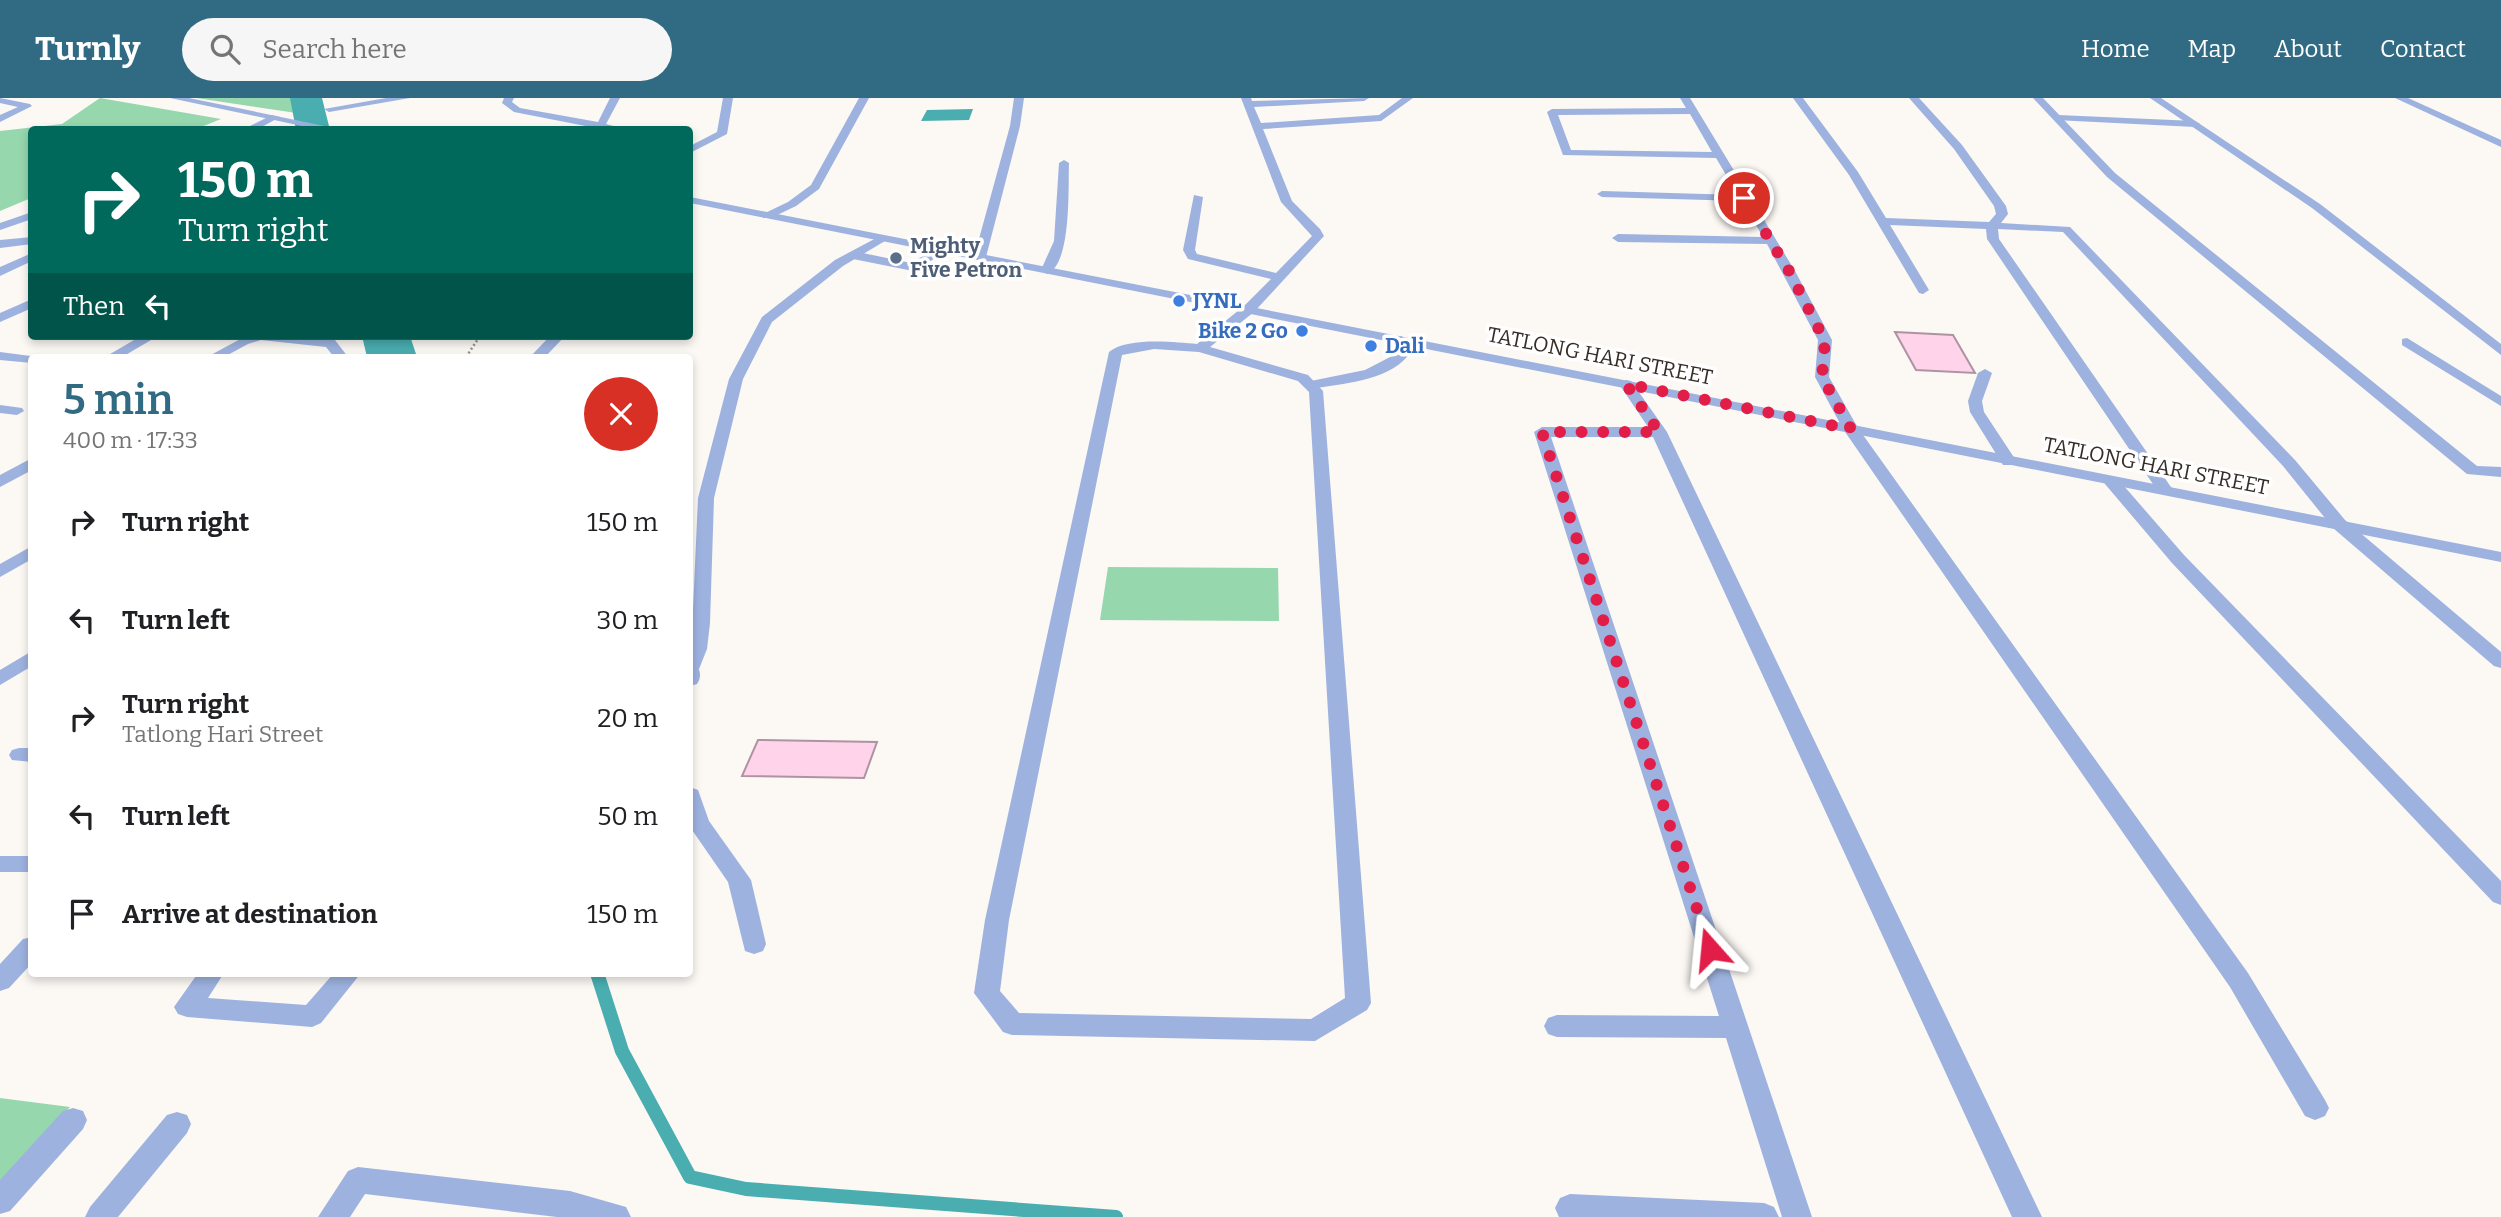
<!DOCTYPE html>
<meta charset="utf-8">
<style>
:root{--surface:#fff;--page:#f6f6f6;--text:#202124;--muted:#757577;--accent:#306b83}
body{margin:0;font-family:Bitter,serif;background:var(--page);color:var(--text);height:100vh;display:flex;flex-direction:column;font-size:26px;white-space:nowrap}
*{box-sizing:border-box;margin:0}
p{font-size:23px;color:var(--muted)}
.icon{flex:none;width:38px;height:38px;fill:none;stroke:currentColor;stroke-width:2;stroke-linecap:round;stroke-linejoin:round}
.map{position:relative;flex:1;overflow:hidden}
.panel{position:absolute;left:28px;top:256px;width:665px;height:623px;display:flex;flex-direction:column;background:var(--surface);border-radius:7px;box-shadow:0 4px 10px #0003}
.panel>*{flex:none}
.banner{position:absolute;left:28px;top:28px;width:665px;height:214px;border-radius:7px;box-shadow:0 4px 10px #0003;background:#00695c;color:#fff;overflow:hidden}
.pin{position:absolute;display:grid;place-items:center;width:60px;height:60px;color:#fff;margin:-30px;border:4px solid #fff;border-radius:50%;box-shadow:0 2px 7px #0007}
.me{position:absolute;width:77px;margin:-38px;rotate:342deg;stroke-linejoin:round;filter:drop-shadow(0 0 5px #0008)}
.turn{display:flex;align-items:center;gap:24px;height:147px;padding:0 35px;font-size:32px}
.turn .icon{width:91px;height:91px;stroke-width:2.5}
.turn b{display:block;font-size:49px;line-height:60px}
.then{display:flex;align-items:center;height:66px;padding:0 35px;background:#0003;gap:14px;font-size:26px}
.round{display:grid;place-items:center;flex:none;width:74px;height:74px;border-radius:37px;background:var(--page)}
.summary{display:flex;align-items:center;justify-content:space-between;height:119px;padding:0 35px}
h1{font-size:42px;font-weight:600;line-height:52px;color:var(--accent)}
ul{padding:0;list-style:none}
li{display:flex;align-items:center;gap:21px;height:98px;padding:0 35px}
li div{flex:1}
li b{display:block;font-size:26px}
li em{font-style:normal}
header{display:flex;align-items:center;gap:42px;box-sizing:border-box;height:98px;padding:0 35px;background:var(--accent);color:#fff}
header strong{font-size:33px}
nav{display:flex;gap:38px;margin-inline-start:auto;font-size:24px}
.search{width:490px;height:63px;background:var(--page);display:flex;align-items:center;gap:18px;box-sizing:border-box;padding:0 24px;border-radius:38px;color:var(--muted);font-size:26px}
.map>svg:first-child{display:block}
.green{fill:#96d7ae}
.water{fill:#4aaeb0}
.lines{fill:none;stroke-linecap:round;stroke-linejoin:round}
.stream{stroke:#4aaeb0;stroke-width:14}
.river{fill:#4aaeb0;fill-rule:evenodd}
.building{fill:#ffd4eb;stroke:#ae93a1;stroke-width:2}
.path{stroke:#958f88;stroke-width:2.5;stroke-dasharray:2 2.5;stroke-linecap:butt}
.service{fill:#9db2df;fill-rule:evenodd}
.minor{fill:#9db2df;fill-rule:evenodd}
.tertiary{fill:#9db2df;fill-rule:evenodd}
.route{stroke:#e11d48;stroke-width:12;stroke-dasharray:0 21.6}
.service-dot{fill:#5c6f8a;stroke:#fff;stroke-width:2.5}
.shop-dot{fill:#3f7fe0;stroke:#fff;stroke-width:2.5}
.labels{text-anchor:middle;stroke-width:7;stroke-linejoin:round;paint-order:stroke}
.far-service-label{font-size:21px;font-weight:bold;fill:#4e5e75;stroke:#fff;text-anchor:start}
.far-shop-label{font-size:21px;font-weight:bold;fill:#366cbe;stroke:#fff;text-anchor:start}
.far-street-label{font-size:21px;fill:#362e26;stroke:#fff}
</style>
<header>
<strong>Turnly</strong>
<div class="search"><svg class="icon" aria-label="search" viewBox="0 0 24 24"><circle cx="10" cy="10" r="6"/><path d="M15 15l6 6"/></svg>Search here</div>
<nav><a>Home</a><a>Map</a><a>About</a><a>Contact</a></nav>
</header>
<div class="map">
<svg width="2501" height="1119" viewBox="0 0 2501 1119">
<rect width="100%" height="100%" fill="#fcf8f4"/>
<g class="green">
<polygon points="100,0 221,21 196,31 32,32 31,100 0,113 0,33 62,26"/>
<polygon points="196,0 306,0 310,17"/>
<polygon points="1108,469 1278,470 1279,523 1100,522"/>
<polygon points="0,1000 70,1009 0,1085"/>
</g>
<polygon class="water" points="973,11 969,22 921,23 927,12"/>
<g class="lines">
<polyline class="stream" points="597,875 622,953 690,1079 746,1091 1116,1119"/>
<g class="river">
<polygon points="290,0 322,0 330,32 296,32"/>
<polygon points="362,238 410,238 417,259 367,259"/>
</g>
</g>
<g class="building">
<polygon points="1895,234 1953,237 1975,275 1916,272"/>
<polygon points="758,642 877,644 864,680 742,678"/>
</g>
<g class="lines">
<polyline class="path" points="466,259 480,238"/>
<g class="service">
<polygon points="2395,0 2408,0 2501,42 2501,49"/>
<polygon points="2058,17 2195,23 2200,26 2195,29 2055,22 2055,18"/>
<polygon points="942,147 948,151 946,154 913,173 853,161 847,157 853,153 911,165"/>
<path d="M1401,238L1408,242V258C1385,284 1343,285 1311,291L1304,287L1306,284L1365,272L1394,257V242Z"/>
<polygon points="2407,240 2501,298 2501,308 2402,247 2402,241"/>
<polygon points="1985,271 1992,275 1982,303 1984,314 2017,364 2015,367 2003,367 1970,314 1968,303 1978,275"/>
<path d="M690,566L697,568C701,574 701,580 697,586L690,588Z"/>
<polygon points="19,650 32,650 32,664 12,662 9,657 12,652"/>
<polygon points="690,689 698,692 709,723 751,782 766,846 763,853 754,856 745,853 728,784 690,729"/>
<rect x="0" y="758" width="32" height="16"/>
<polygon points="73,1010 83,1013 87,1022 83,1031 10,1113 0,1116 0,1082 63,1013"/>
</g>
<g class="minor">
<polygon points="0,0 30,6 32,8 0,24 0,17 18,9 0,5"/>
<polygon points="386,0 410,0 329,14 324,11"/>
<polygon points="504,0 514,0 512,4 520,10 598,24 610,0 620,0 606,26 629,32 606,32 514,14 502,5"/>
<polygon points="723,0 733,0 727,36 690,55 690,48 717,34"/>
<polygon points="859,0 869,0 819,91 796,108 771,120 763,120 763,116 788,104 811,87"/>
<polygon points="1014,0 1024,0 1020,28 986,159 980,163 974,159 1010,28"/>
<path d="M1241,0H1251L1252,3L1369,0L1364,3L1254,9L1261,25L1379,17L1402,0H1413L1381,23L1263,31L1292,103L1320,131L1324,138L1254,214L1210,249L1308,277L1323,293L1371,905L1367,912L1315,943L1012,937L1003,934L974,895L985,822L1109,254C1127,239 1174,244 1197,246L1244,208L1271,181L1188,161L1183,152L1194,97L1203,99L1195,152L1197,156L1276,175L1312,138L1281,104ZM1154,251L1199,254L1298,283L1309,294L1345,900L1311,921L1019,915L1000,893L1009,822L1122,257Z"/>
<path d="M1680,0H1690L1795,173L1832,242L1829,279L1858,330L2248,875L2325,1002L2329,1010L2325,1018L2315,1022L2305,1018L2230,889L1843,331L1815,279L1818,242L1767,146L1618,144L1612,140L1618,136L1763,139L1742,103L1602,99L1597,96L1602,93L1738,97L1716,60L1563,57L1547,14L1552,11L1686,10ZM1690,16L1712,54L1571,52L1558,17Z"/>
<polygon points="1793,0 1803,0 1858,74 1886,120 1989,124 1996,116 1994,108 1954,51 1909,0 1919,0 1962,47 2006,108 2008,116 2001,125 2070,129 2295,362 2345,422 2501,554 2501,570 2494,568 2333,430 2283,368 2063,134 1998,131 1999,141 2173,392 2171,395 2159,395 1987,141 1986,131 1890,127 1929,192 1923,196 1919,195 1849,77"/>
<polygon points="2033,0 2043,0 2115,75 2477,368 2501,369 2501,379 2467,376 2107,79"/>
<polygon points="2150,0 2161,0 2320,106 2501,246 2501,257 2312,110"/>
<polygon points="272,17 280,19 256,32 242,32"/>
<path d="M1064,62L1069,65C1068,89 1072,166 1047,176L1041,172L1054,143L1059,65Z"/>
<polygon points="32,114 32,121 0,132 0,125"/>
<polygon points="880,138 890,140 843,168 772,224 743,281 714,400 710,525 707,551 697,576 690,578 698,400 729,281 762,219 835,162"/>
<polygon points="32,139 32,146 0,150 0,142"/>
<polygon points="32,155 32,163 0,178 0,169"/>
<polygon points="32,201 32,210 0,224 0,215"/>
<polygon points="141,238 158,238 122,259 105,259"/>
<polygon points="246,238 330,241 335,242 348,259 334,259 326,249 261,242 248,246 224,259 207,259"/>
<polygon points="550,238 565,238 545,259 530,259"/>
<polygon points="0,254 38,259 32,259 32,265 0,262"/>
<polygon points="1626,282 1631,283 1667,334 2042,1119 2012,1119 1653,339 1551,339 1812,1119 1782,1119 1726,940 1557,939 1548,936 1544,928 1548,920 1557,917 1719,918 1534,334 1542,329 1648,329 1619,286"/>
<polygon points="0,307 22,310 24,313 17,317 0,315"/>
<polygon points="32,360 32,372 0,389 0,377"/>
<polygon points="2111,378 2117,380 2184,457 2501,783 2501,807 2493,804 2172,465 2105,386 2103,383"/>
<polygon points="32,448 32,461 0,479 0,466"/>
<polygon points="32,553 32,568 0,587 0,572"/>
<polygon points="32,839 32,865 9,890 0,893 0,866 23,841"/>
<polygon points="198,875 224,875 208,900 306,907 334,875 361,875 321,925 312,929 187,919 178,916 174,909"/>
<polygon points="177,1014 187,1017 191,1026 187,1035 118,1119 85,1119 90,1109 167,1017"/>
<polygon points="358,1069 570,1093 626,1109 631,1119 557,1119 365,1096 350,1119 318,1119 348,1073"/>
<polygon points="1570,1096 1764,1105 1774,1109 1779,1119 1559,1119 1555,1110 1560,1100"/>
</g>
<g class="tertiary">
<polygon points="170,0 189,0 344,32 321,32"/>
<polygon points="690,99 2501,454 2501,464 690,105"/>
</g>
</g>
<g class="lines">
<polyline class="route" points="1710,851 1542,334 1659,334 1626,286 1851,331 1822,279 1825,243 1789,173 1744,100"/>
</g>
<circle class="service-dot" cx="896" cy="160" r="7"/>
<g class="shop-dot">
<circle cx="1179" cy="203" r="7"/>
<circle cx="1302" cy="233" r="7"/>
<circle cx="1371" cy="248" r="7"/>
</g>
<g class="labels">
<g class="far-service-label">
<text x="910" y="155">Mighty<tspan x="910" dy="24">Five Petron</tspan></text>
</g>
<g class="far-shop-label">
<text x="1193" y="210">JYNL</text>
<text x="1288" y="240" text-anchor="end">Bike 2 Go</text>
<text x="1385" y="255">Dali</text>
</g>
<g class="far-street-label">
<text transform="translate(1600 258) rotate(11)" y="7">TATLONG HARI STREET</text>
<text transform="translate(2156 368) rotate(11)" y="7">TATLONG HARI STREET</text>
</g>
</g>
</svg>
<div class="pin" style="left:1744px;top:100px;background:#d93025"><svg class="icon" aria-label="arrive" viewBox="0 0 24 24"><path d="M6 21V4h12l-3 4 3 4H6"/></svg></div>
<svg class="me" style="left:1710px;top:851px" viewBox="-20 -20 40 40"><path d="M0-17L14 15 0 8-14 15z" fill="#e11d48" stroke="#fff" stroke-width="4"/></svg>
<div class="banner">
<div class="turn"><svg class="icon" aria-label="right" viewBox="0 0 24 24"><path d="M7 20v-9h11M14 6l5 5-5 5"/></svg><div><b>150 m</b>Turn right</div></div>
<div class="then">Then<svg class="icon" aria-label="left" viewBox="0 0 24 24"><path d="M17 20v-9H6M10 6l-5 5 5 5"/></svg></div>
</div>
<section class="panel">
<div class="summary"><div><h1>5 min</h1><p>400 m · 17:33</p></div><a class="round" style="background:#d93025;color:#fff"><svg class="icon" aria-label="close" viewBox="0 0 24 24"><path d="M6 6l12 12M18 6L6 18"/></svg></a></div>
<ul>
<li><svg class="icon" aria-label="right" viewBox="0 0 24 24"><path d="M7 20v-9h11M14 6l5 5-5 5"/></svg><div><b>Turn right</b></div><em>150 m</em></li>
<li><svg class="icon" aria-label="left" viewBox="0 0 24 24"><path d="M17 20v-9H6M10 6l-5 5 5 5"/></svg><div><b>Turn left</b></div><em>30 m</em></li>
<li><svg class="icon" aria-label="right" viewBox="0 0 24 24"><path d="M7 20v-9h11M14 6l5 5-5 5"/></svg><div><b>Turn right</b><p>Tatlong Hari Street</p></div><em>20 m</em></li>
<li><svg class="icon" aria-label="left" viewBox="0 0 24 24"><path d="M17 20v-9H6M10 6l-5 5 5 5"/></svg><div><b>Turn left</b></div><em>50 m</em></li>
<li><svg class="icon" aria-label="arrive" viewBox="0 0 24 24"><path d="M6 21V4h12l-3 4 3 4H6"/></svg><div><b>Arrive at destination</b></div><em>150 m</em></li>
</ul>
</section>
</div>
